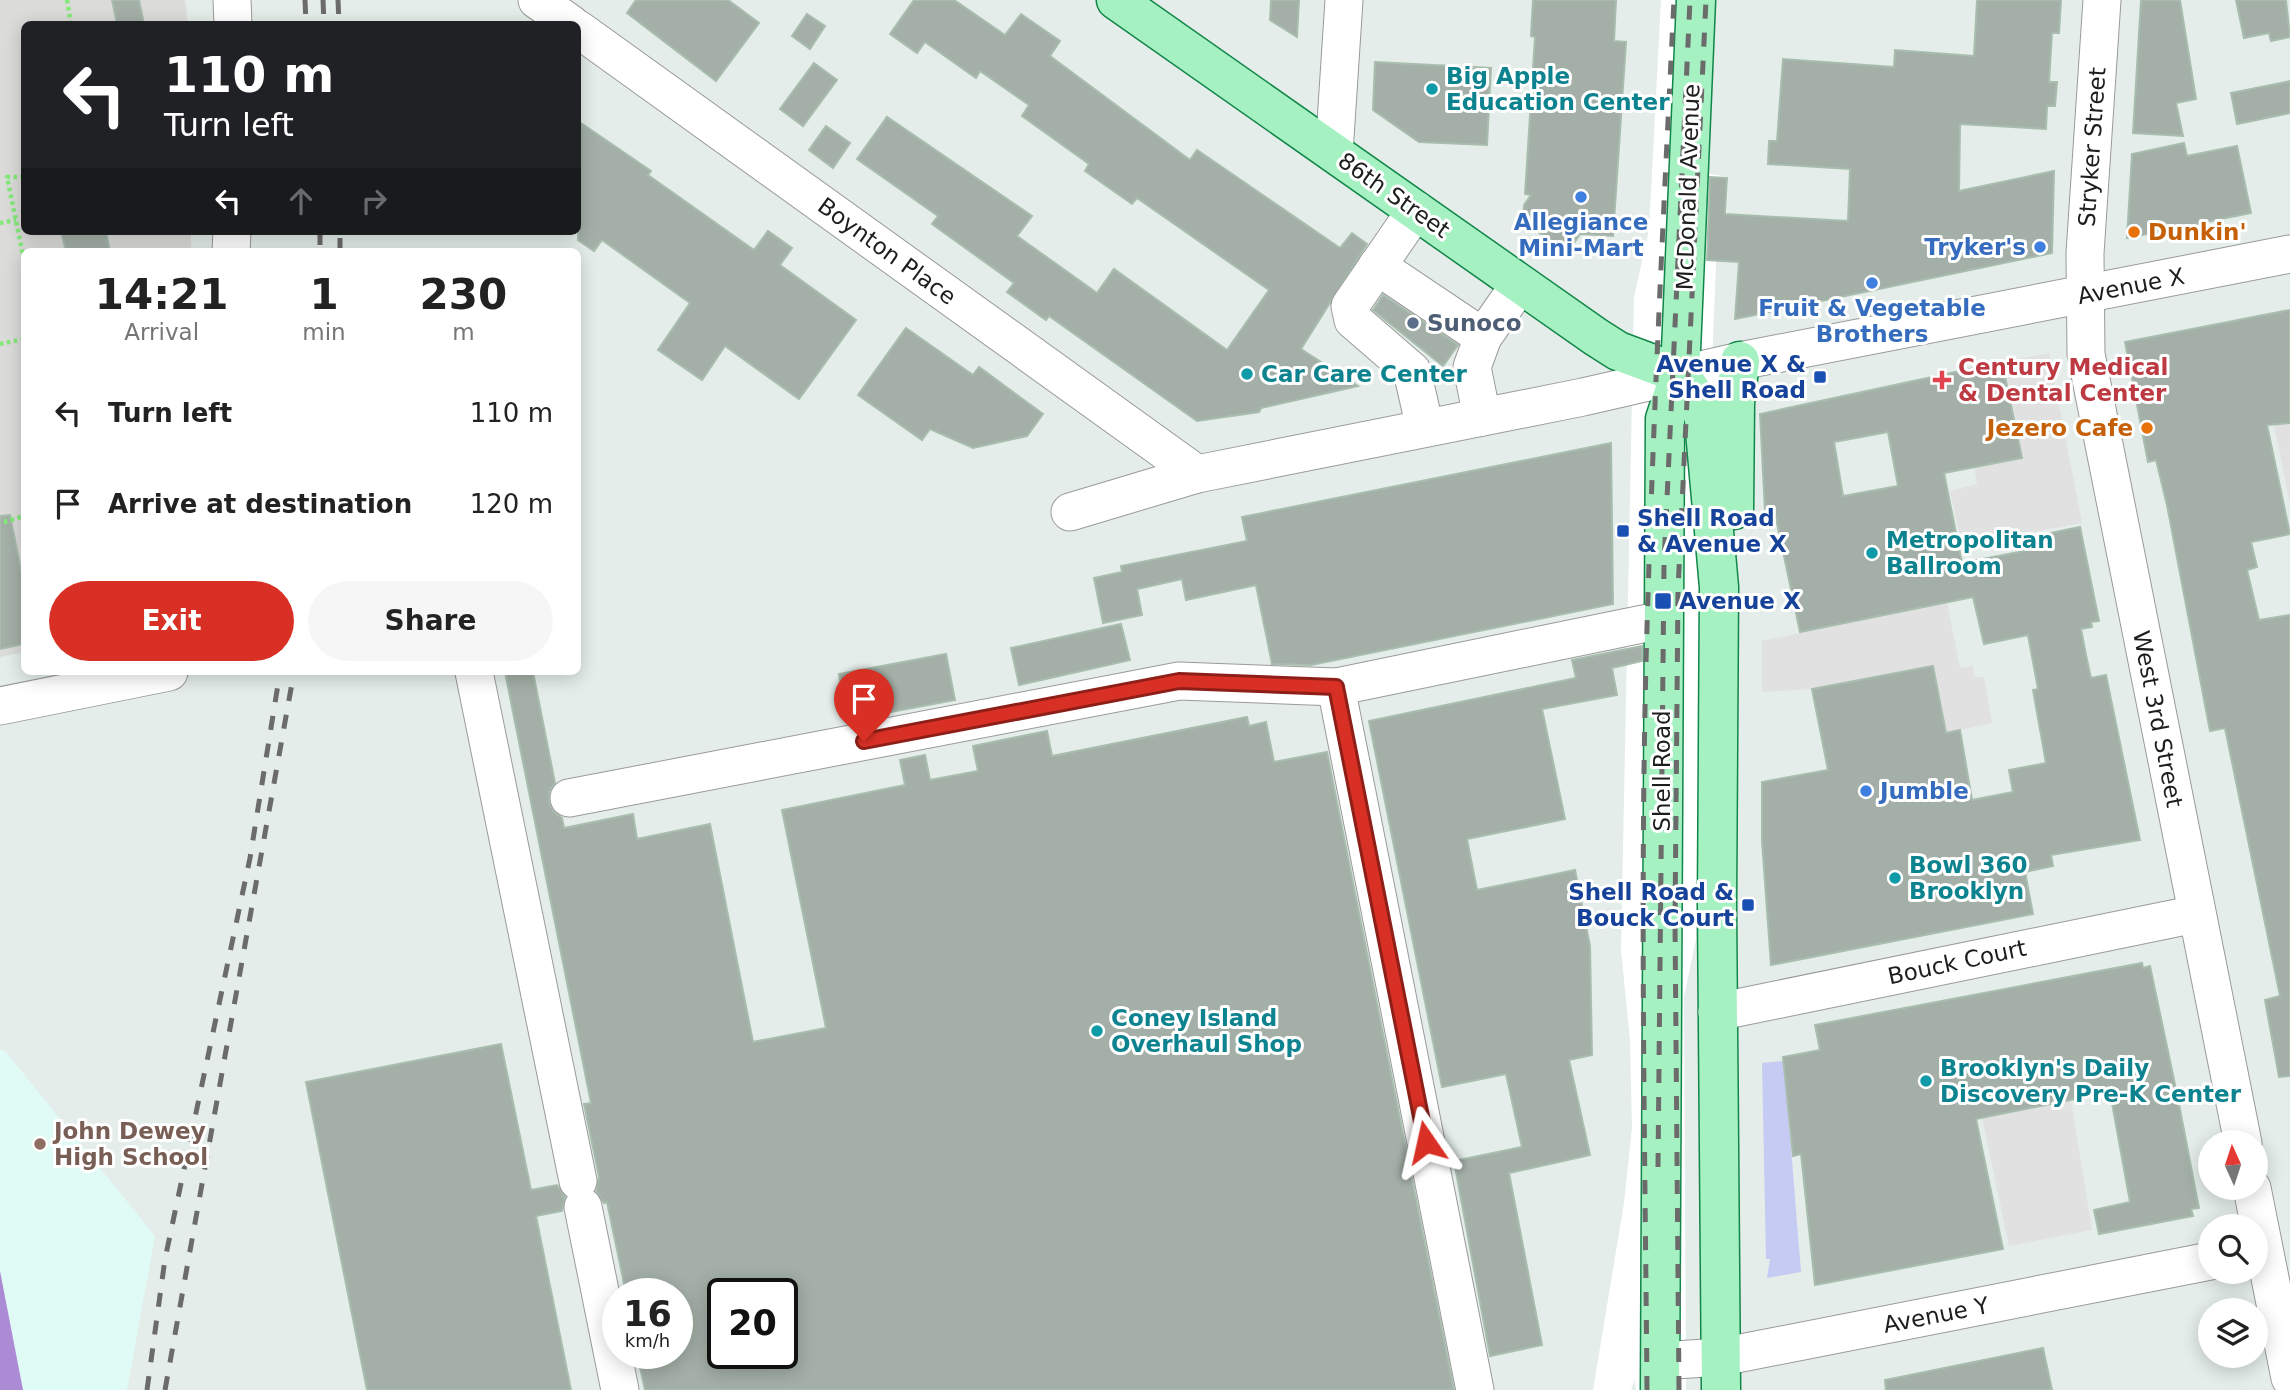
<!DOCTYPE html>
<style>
:root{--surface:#fff;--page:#f6f6f6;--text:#222;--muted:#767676;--accent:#d93025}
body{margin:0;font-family:"DejaVu Sans",sans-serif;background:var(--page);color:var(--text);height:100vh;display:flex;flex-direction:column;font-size:26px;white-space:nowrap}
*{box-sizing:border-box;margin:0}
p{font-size:23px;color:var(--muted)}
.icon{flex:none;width:38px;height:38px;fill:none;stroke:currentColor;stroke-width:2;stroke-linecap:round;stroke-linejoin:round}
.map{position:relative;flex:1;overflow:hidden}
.panel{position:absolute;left:21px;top:248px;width:560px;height:427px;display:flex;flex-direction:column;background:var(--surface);border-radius:10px;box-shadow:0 4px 18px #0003}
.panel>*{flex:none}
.top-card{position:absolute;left:21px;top:21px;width:560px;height:214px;border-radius:10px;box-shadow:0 4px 18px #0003;background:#202124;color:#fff;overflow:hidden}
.needle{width:46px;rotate:357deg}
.fabs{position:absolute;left:2198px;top:1130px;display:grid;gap:14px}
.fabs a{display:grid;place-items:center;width:70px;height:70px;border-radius:50%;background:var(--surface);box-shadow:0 4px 18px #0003;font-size:35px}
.speed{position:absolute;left:602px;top:1278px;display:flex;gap:14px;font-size:35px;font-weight:700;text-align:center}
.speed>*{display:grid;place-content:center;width:91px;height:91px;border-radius:50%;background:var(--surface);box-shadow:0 4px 18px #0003;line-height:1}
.speed small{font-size:18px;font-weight:400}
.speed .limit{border:4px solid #111;border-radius:10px;background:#fff;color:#111}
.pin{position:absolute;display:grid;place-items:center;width:60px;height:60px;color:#fff;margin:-72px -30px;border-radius:50% 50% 50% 0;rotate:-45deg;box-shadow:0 0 7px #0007}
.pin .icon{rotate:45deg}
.me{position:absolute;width:77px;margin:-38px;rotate:349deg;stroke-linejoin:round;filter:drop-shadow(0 0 5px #0008)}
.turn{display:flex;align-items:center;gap:24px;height:147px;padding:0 28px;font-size:32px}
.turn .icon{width:91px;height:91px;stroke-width:2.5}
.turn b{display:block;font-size:49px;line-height:60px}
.lanes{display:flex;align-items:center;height:66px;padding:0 28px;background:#0003;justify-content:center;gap:35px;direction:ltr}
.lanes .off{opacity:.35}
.eta{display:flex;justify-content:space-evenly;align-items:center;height:119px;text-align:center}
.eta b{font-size:42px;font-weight:700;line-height:49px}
.action{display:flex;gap:14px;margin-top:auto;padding:14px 28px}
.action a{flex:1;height:80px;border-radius:42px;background:var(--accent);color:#fff;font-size:28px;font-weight:700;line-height:80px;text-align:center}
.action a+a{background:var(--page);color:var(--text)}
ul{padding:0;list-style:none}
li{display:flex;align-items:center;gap:21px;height:91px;padding:0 28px}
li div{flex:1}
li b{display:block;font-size:26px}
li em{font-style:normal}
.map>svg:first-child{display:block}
.residential{fill:#dbdbda}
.education{fill:#e0fbf6}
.park{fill:#c6cbf3}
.pitch{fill:#aa8bd4}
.parking{fill:#e1e1e1}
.pier{fill:#fff}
.building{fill:#a3afa7;stroke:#a8bdae;stroke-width:2;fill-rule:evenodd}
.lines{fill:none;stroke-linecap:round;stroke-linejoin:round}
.minor-casing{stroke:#9a9a9a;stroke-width:39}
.major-casing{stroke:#118649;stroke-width:41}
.path{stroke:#83e979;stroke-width:4.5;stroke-dasharray:3.5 3.5;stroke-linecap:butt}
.minor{stroke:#fff;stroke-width:37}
.major{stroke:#a6f1c2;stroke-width:38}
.rail{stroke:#6b6b6b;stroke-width:5;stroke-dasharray:14 14;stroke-linecap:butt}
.route-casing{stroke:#8d1f18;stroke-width:18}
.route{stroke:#d93025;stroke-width:12}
.culture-dot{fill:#0f9aa8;stroke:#fff;stroke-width:2.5}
.shop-dot{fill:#3f7fe0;stroke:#fff;stroke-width:2.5}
.food-dot{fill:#e8710a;stroke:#fff;stroke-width:2.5}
.service-dot{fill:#5c6f8a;stroke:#fff;stroke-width:2.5}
.transit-dot{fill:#1a4fb4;stroke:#fff;stroke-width:2.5}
.health-dot{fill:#e0444e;stroke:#fff;stroke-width:2.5}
.education-dot{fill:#8d6e63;stroke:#fff;stroke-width:2.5}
.labels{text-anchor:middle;stroke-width:6;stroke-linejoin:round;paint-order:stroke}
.culture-label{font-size:23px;font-weight:bold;fill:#0d838f;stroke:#fff;text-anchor:start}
.street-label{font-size:23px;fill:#1d1d1d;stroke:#fff}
.shop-label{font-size:23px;font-weight:bold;fill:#366cbe;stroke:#fff}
.food-label{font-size:23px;font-weight:bold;fill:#c56008;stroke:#fff;text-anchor:start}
.service-label{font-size:23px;font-weight:bold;fill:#4e5e75;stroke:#fff;text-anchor:start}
.transit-label{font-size:23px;font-weight:bold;fill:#164399;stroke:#fff;text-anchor:end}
.health-label{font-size:23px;font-weight:bold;fill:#be3a42;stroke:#fff;text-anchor:start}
.education-label{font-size:23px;font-weight:bold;fill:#785e54;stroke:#fff;text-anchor:start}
</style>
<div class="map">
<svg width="2290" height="1390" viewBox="0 0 2290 1390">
<rect width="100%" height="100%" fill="#e4ede9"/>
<polygon class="residential" points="0,0 185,0 188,24 24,24 24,231 191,231 191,252 24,252 24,652 0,657"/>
<polygon class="education" points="0,1049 6,1052 155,1236 127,1390 0,1390"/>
<polygon class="park" points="1784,1061 1801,1272 1767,1278 1770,1259 1766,1259 1762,1063"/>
<polygon class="pitch" points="0,1271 23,1390 0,1390"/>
<g class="parking">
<polygon points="2284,310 2290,341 2290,504 2252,316"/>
<polygon points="2049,353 2082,523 1962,545 1950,491 1977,484 1974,468 2022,458 2002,362"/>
<polygon points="1947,602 1960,668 1973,666 1974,677 1984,677 1992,723 1946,733 1933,666 1812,689 1762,692 1762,641"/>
<polygon points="2071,1100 2092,1230 2009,1246 1982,1117"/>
</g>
<polygon class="pier" points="1661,0 1715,0 1705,173 1728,177 1726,231 1717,239 1701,637 1696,939 1684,997 1686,1390 1636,1390 1635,1379 1631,1390 1593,1390 1624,1203 1632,1128 1630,1040 1621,950 1634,297 1649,230"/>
<g class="building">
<polygon points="112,0 139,0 144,24 117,24"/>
<polygon points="636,0 728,0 759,23 716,81 627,13"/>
<polygon points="914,0 954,0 1005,35 1021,14 1060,41 1050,56 1190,160 1197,150 1340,248 1352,233 1367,244 1301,349 1358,386 1261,408 1259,412 1197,421 1049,316 1046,320 1007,292 1014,283 932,224 938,216 857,159 887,117 1032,216 1017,236 1097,293 1114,269 1227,350 1269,290 1137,198 1132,204 1085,171 1089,164 1022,116 1029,105 980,71 976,78 925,42 917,53 890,34"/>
<polygon points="1271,0 1299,0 1297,37 1270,20"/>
<polygon points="1533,0 1616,0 1614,41 1626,42 1613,236 1580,234 1568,252 1523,222 1524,205 1531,195 1525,194 1535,37 1531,36"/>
<polygon points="1977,0 2061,0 2059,33 2052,33 2049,82 2057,82 2055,106 2047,106 2046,129 1960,124 1959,191 2054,171 2052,253 1735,319 1739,262 1707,260 1710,177 1727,178 1725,214 1848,221 1850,169 1768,164 1769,141 1777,141 1783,59 1894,67 1895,50 1974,56"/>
<polygon points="2141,0 2180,0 2196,99 2176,103 2183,136 2133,133"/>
<polygon points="2236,0 2286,0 2290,37 2271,41 2269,33 2244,38"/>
<polygon points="807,14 825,26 810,49 792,36"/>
<polygon points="1375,62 1491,68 1487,145 1419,142 1373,110"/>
<polygon points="814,63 837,80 803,126 780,109"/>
<polygon points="2290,81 2290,113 2237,124 2231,93"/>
<polygon points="578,121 651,171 648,175 754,250 768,231 792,248 780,265 856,320 799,399 725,346 702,380 658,350 690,303 602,240 594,251 578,240"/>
<polygon points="826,126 850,143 833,168 809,150"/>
<polygon points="2184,143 2187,156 2237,146 2251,213 2127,238 2132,154"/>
<polygon points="61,231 106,231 110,252 66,252"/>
<polygon points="1383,295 1458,345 1443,366 1373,310"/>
<polygon points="2290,310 2290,423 2267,425 2290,534 2251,542 2257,567 2247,570 2259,620 2290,615 2290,1076 2279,1077 2265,1000 2280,996 2225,728 2210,731 2167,505 2156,460 2148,462 2125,342"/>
<polygon points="906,328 973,375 979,367 1043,414 1027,436 973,448 930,429 922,440 858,395"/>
<path d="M2002,362L2022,458L1944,473L1962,563L2024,551L2021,539L2080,527L2099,621L2091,622L2092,627L2081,629L2086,655L2091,678L2106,675L2140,840L2051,855L2053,866L2025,872L2033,914L1771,965L1762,841V782L1828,770L1812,689L1933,666L1946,733L1960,730L1972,800L2013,792L2009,770L2046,763L2033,690L2038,689L2028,635L1984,644L1973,597L1800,632L1774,509L1765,511L1760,414ZM1888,432L1898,486L1843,496L1834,442Z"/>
<polygon points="1611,443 1613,604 1311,665 1272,664 1256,585 1186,600 1182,579 1137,589 1142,615 1103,623 1094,578 1122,572 1121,566 1247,541 1242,517"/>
<polygon points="10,515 24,585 24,644 0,649 0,516"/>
<polygon points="1121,624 1130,660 1019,685 1011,648"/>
<polygon points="1642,646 1642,661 1612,668 1617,695 1542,709 1565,819 1467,839 1477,890 1575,870 1590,946 1592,1055 1569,1060 1590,1155 1509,1173 1542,1345 1490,1356 1454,1161 1522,1147 1506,1074 1442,1087 1369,721 1576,678 1572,660"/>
<polygon points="946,654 955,700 848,720 839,674"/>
<path d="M505,672H533L555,783L549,792V803L554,812L562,818L564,828L633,814L637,839L710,824L753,1042L826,1028L782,810L905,785L900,760L925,755L930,780L978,771L973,746L1047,731L1052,756L1247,717L1249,726L1266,722L1274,762L1327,752L1454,1390H645L637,1353H677V1293H626L607,1202L604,1203L596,1191L599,1177L584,1104L591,1103ZM723,1293H782V1353H723Z"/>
<polygon points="2142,963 2143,968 2150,966 2177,1094 2199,1208 2191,1209 2193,1216 2099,1234 2094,1210 2130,1202 2110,1092 1976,1119 2003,1249 1815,1285 1801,1154 1793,1156 1783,1057 1820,1050 1815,1025"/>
<polygon points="501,1044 531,1190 557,1185 565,1197 562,1211 536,1216 571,1390 367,1390 306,1082"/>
<polygon points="2043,1348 2052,1390 1886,1390 1885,1380"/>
</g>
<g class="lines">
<defs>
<g id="minor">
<polyline points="232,0 233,24"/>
<polyline points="537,0 571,24"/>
<polyline points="2102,0 2085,253 2086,354 2243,1143"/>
<polyline points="578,29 1197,474"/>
<polyline points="1334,153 1344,0"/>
<polyline points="1416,210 1350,306 1353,320 1412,371 1425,428"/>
<polyline points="231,252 232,231"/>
<polyline points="1377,266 1483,337 1520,284"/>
<polyline points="1482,417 1472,367 1483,337"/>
<polyline points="1070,512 1197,474 1583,397 1740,361 2290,254"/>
<polyline points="474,672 578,1181"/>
<polyline points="0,706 169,672"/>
<polyline points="569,798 1179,681 1336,687"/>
<polyline points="1717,1012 2196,914"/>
<polyline points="2252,1188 2290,1378"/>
<polyline points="583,1207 620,1390"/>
<polyline points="1660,1361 1721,1357 2210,1261"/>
<polyline points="1475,1390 1336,687 1662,620"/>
</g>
<g id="major">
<polyline points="1116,0 1596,337 1618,351 1680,374"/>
<polyline points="1680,374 1703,409 1719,587 1717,905 1721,1390"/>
<polyline points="1734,510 1735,403 1740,361"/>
<polyline points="1660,1390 1665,419 1680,374 1696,0"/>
</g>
</defs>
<use href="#minor" class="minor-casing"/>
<use href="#major" class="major-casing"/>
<g class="path">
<polyline points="67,0 71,24"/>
<polyline points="24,177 7,177 24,260"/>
<polyline points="0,223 16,220"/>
<polyline points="0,344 24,339"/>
<polyline points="4,522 24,516"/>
</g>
<use href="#minor" class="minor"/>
<use href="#major" class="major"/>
<g class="rail">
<polyline points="305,0 306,24"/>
<polyline points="323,0 324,24"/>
<polyline points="338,0 339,24"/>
<polyline points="320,231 320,252"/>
<polyline points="340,252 340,231"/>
<polyline points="1658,1167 1664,564 1690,0"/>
<polyline points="147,1390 165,1259 250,858 280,672"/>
<polyline points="165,1390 294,672"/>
<path d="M1647,1390C1645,1148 1640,905 1646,663C1652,442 1663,221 1674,0"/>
<polyline points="1679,1390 1675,922 1678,590 1706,0"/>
</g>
</g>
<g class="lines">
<defs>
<polyline id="route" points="864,741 1179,681 1336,687 1426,1142"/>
</defs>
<use href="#route" class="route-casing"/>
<use href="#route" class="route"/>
</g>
<g class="culture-dot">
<circle cx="1432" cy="89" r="7"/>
<circle cx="1247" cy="374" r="7"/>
<circle cx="1872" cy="553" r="7"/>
<circle cx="1895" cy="878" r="7"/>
<circle cx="1097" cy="1031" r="7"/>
<circle cx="1926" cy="1081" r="7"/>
</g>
<g class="shop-dot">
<circle cx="1581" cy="197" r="7"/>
<circle cx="2040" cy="247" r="7"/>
<circle cx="1872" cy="283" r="7"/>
<circle cx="1866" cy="791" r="7"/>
</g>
<g class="food-dot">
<circle cx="2134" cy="232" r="7"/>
<circle cx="2147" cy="428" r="7"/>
</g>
<circle class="service-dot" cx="1413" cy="323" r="7"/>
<g class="transit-dot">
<rect x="1813" y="370" width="14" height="14" rx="3.5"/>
<rect x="1616" y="524" width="14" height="14" rx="3.5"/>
<rect x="1654" y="592" width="18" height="18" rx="3.5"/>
<rect x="1741" y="898" width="14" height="14" rx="3.5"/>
</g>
<path class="health-dot" d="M1938.5 369.5h7v7h7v7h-7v7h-7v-7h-7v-7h7z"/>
<circle class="education-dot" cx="40" cy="1144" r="7"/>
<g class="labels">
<g class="culture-label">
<text x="1446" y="84">Big Apple<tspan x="1446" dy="26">Education Center</tspan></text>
<text x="1261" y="382">Car Care Center</text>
<text x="1886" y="548">Metropolitan<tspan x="1886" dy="26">Ballroom</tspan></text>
<text x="1909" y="873">Bowl 360<tspan x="1909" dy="26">Brooklyn</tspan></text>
<text x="1111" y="1026">Coney Island<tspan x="1111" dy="26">Overhaul Shop</tspan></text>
<text x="1940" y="1076">Brooklyn's Daily<tspan x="1940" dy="26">Discovery Pre-K Center</tspan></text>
</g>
<g class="street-label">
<text transform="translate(2092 147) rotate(-86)" y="8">Stryker Street</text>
<text transform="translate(1688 187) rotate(-88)" y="8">McDonald Avenue</text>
<text transform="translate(1394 195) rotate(35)" y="8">86th Street</text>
<text transform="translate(887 251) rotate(36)" y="8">Boynton Place</text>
<text transform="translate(2131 286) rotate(-11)" y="8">Avenue X</text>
<text transform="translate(2158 719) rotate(79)" y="8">West 3rd Street</text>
<text transform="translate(1662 771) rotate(-90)" y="8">Shell Road</text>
<text transform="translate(1957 962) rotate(-12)" y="8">Bouck Court</text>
<text transform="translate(1936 1315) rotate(-11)" y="8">Avenue Y</text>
</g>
<g class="shop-label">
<text x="1581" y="230">Allegiance<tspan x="1581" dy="26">Mini-Mart</tspan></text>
<text x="2026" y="255" text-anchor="end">Tryker's</text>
<text x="1872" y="316">Fruit &amp; Vegetable<tspan x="1872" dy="26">Brothers</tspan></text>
<text x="1880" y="799" text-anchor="start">Jumble</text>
</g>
<g class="food-label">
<text x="2148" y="240">Dunkin'</text>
<text x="2133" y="436" text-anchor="end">Jezero Cafe</text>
</g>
<g class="service-label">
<text x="1427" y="331">Sunoco</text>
</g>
<g class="transit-label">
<text x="1806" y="372">Avenue X &amp;<tspan x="1806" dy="26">Shell Road</tspan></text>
<text x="1637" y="526" text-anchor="start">Shell Road<tspan x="1637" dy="26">&amp; Avenue X</tspan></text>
<text x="1679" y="609" text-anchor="start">Avenue X</text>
<text x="1734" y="900">Shell Road &amp;<tspan x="1734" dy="26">Bouck Court</tspan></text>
</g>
<g class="health-label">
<text x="1958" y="375">Century Medical<tspan x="1958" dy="26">&amp; Dental Center</tspan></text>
</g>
<g class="education-label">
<text x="54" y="1139">John Dewey<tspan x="54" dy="26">High School</tspan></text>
</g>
</g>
</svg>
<div class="fabs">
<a><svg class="needle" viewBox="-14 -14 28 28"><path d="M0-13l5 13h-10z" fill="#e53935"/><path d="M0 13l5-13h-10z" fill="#767676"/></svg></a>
<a><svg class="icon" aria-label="search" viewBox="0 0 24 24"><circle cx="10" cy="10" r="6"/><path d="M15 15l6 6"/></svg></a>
<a><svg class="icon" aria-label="layers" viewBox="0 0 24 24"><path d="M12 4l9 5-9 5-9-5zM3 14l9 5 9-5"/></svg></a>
</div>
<div class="speed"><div>16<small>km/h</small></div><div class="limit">20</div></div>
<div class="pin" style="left:864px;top:741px;background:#d93025"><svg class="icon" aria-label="arrive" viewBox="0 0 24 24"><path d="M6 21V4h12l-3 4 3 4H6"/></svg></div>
<svg class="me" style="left:1426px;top:1142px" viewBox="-20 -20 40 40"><path d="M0-17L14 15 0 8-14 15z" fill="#d93025" stroke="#fff" stroke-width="4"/></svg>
<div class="top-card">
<div class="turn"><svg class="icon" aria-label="left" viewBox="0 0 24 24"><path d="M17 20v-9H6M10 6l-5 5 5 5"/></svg><div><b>110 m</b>Turn left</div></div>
<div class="lanes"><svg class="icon" aria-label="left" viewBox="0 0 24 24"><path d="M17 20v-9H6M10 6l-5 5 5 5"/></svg><svg class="icon off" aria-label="ahead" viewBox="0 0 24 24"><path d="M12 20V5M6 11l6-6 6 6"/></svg><svg class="icon off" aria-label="right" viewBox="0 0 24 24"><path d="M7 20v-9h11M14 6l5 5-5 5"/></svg></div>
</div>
<section class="panel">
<div class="eta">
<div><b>14:21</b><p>Arrival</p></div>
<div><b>1</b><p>min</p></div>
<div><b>230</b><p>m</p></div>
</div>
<ul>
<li><svg class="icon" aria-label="left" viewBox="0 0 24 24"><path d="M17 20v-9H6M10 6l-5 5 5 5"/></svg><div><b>Turn left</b></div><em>110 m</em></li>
<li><svg class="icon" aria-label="arrive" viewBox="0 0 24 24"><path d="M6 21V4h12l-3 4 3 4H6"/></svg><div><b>Arrive at destination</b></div><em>120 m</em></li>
</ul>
<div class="action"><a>Exit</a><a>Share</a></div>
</section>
</div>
